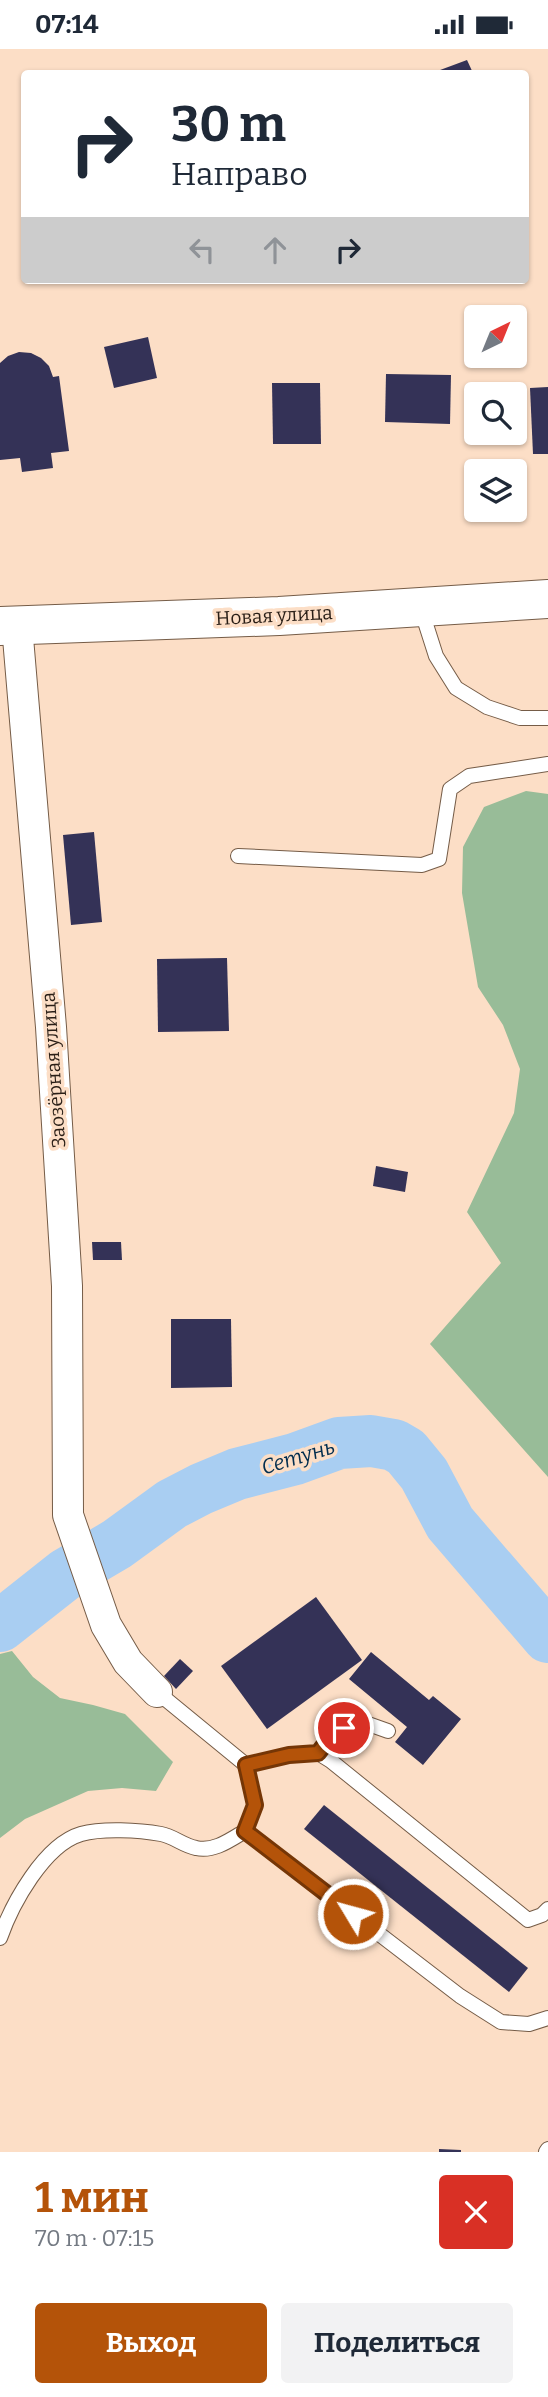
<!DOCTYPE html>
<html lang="ru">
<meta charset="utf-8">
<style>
:root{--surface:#fff;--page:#f2f2f3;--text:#1f2937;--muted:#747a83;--accent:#b45309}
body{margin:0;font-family:Bitter,serif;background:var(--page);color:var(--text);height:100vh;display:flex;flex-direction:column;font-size:26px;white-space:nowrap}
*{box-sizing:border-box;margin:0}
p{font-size:23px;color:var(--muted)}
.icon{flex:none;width:38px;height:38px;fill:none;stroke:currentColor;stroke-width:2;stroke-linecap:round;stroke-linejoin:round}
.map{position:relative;height:2103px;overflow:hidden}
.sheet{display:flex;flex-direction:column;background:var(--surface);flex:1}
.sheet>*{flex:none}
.hud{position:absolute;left:21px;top:21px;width:508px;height:214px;border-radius:7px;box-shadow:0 2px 5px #0004;background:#fff;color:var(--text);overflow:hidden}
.needle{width:46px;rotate:43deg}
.controls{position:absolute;left:464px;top:256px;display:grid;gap:14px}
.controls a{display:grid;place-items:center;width:63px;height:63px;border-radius:7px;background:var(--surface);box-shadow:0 2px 5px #0004;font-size:35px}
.pin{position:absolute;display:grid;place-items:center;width:60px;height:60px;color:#fff;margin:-30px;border:4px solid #fff;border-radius:50%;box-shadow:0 2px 7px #0007}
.me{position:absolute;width:77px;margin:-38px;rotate:307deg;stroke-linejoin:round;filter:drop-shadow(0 0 5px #0008)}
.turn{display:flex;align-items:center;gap:24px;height:147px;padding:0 35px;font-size:32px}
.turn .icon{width:91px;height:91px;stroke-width:2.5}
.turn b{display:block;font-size:49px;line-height:60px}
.lanes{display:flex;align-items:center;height:66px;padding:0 35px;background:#0003;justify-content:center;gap:35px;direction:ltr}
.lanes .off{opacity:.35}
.round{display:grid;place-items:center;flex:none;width:74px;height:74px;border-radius:7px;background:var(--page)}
.summary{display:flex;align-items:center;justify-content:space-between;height:119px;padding:0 35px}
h1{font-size:42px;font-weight:700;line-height:52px;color:var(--accent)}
.cta{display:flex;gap:14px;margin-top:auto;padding:14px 35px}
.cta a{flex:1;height:80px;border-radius:7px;background:var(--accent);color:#fff;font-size:28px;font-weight:700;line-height:80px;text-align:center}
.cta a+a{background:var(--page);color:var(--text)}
.status{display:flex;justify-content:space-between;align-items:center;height:49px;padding:0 35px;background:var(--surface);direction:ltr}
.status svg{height:19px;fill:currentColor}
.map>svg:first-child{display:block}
.forest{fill:#98bc98}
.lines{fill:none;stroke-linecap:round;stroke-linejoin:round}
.river{stroke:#a9cef2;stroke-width:52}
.building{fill:#343257}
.lane-casing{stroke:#755c47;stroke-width:16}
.street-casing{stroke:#755c47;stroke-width:32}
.secondary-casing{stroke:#755c47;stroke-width:40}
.lane{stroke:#fff;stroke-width:14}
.street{stroke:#fff;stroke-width:30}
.secondary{stroke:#fff;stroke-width:38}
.route-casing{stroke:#753606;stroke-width:18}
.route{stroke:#b45309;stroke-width:12}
.labels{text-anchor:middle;stroke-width:7;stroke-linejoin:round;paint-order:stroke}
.street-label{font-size:19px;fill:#291e16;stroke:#fcdec6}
.water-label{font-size:21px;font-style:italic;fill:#022d4e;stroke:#fcdec6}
</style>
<div class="status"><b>07:14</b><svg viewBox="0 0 49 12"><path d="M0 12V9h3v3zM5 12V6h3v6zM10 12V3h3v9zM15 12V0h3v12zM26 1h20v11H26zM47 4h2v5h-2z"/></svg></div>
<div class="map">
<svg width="548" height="2103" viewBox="0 0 548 2103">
<rect width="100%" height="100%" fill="#fcdec6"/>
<g class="forest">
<polygon points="526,742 548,745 548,1428 430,1295 501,1214 467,1163 514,1064 520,1020 503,976 478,938 462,844 463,798 484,758"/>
<polygon points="12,1602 33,1628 60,1649 93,1656 125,1665 173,1713 156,1742 122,1739 88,1742 25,1770 0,1789 0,1605"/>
</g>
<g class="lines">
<polyline class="river" points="0,1577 66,1525 117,1495 172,1455 201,1440 237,1425 295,1410 339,1394 371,1392 394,1396 406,1403 424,1425 450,1474 548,1588"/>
</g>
<g class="building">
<polygon points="467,11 473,24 432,24"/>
<polygon points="148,288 157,329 114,339 104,298"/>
<polygon points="19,303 31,304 41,309 49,317 53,328 59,327 69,402 51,404 53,419 22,423 20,409 0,411 0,314 8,307"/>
<polygon points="386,325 451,326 450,375 385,373"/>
<polygon points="272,334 320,334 321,395 273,395"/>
<polygon points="548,338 548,405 533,405 530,339"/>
<polygon points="94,783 102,873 71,876 63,786"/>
<polygon points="227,909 229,982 158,983 157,910"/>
<polygon points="376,1117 408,1123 405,1143 373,1137"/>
<polygon points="92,1193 121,1193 122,1211 93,1211"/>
<polygon points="171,1270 231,1270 232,1338 171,1339"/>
<polygon points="316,1548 362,1611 267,1680 221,1617"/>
<polygon points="371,1603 429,1651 433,1647 461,1670 423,1716 395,1693 407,1678 349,1630"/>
<polygon points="180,1610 193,1622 176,1640 164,1627"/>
<polygon points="324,1756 528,1919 509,1943 304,1780"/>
<polygon points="439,2100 461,2101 461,2103 439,2103"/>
</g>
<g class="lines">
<defs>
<g id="lane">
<polyline points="421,560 436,607 456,639 487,658 520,669 548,669"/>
<polyline points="238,807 422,816 439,810 450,740 469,727 548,715"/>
<polyline points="157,1643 246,1716 255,1756 245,1782 460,1947 501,1973 529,1975 548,1969"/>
<polyline points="318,1704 332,1686 357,1671 388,1682"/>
<polyline points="246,1716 289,1706 318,1704 331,1712 528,1871 542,1866 548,1860"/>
<path d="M0,1889C12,1855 44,1796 81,1785C102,1779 139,1781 161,1785C173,1787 184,1797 196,1799C214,1803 230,1791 245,1782"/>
<polyline points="546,2103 548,2100"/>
</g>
<polyline id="street" points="17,577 51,978 67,1237 68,1466 106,1576 128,1613 157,1643"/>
<polyline id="secondary" points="0,577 279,567 548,550"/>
</defs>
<use href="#lane" class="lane-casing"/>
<use href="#street" class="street-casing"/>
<use href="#secondary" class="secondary-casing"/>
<use href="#lane" class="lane"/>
<use href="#street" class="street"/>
<use href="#secondary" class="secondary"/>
</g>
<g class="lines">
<defs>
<polyline id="route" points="344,1679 332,1686 318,1704 289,1706 246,1716 255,1756 245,1782 353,1865"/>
</defs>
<use href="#route" class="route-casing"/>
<use href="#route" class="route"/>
</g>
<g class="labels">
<g class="street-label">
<text transform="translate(274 566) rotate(-3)" y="7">Новая улица</text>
<text transform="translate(53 1021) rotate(-94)" y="7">Заозёрная улица</text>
</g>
<g class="water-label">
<text transform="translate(298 1408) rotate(-17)" y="7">Сетунь</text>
</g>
</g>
</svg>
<div class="controls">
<a><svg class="needle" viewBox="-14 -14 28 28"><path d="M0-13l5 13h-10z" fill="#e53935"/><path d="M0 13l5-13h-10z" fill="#747a83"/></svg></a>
<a><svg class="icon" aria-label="search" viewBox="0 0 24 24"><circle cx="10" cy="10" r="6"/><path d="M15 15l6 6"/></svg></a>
<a><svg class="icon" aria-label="layers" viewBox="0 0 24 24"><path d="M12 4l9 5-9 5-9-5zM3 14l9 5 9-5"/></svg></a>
</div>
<div class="pin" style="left:344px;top:1679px;background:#d93025"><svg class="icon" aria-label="arrive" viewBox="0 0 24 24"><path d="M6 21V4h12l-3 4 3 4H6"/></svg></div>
<svg class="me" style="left:353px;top:1865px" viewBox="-20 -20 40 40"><circle r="17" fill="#b45309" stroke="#fff" stroke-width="3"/><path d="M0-11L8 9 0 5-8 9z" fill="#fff"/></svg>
<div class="hud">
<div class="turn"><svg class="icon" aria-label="right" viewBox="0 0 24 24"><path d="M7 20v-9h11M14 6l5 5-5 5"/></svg><div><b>30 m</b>Направо</div></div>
<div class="lanes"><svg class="icon off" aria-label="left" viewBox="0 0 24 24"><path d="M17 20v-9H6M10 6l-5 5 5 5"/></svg><svg class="icon off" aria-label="ahead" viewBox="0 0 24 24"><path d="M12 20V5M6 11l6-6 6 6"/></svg><svg class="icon" aria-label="right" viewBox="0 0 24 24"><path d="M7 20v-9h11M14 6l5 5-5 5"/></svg></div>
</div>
</div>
<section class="sheet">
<div class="summary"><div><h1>1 мин</h1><p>70 m · 07:15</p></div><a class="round" style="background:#d93025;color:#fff"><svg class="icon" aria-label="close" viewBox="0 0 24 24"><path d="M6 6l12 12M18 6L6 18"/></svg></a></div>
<div class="cta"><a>Выход</a><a>Поделиться</a></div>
</section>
